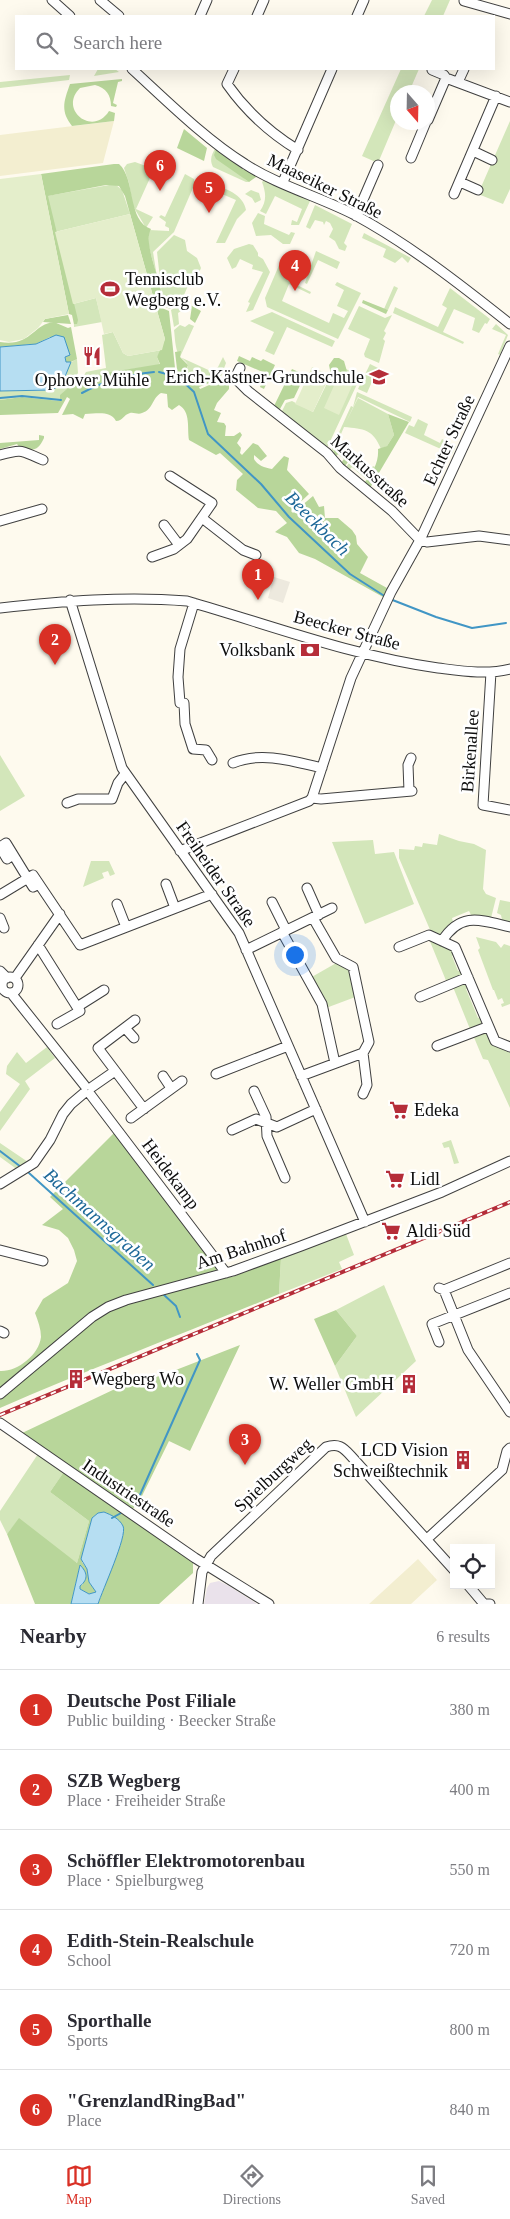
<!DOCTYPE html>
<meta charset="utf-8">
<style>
:root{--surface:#fff;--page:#f7f7f7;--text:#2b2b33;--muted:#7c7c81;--line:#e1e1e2;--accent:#d93025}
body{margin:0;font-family:"Times New Roman",serif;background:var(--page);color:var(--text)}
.controls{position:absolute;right:15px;bottom:15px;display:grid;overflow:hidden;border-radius:0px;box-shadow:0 5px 20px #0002}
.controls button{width:45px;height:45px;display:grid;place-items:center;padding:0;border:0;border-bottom:1px solid var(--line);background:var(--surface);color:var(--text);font:25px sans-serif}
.compass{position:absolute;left:390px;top:85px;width:45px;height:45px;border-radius:50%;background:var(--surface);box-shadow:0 5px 20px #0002;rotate:160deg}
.you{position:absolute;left:294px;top:954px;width:18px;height:18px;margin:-12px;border:4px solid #fff;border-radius:50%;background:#1a73e8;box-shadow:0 0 0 8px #1a73e833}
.badge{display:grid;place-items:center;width:32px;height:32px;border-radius:50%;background:var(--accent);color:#fff;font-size:16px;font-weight:700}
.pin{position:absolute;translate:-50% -41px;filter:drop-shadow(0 1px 2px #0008)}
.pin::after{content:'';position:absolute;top:26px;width:18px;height:15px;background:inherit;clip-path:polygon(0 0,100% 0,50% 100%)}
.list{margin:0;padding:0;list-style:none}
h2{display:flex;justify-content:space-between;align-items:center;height:65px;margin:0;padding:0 20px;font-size:21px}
h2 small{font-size:16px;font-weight:400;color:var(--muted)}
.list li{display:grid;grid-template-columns:32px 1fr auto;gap:15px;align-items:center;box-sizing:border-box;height:80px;padding:0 20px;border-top:1px solid var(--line)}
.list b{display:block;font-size:19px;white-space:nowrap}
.list p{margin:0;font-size:16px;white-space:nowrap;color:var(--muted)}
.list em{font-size:16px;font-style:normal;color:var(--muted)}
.icon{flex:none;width:28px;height:28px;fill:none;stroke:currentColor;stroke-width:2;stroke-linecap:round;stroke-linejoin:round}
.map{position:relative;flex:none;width:510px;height:1604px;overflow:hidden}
.search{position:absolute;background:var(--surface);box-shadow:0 5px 20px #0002;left:15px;right:15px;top:15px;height:55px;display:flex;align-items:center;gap:12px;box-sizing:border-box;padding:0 18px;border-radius:0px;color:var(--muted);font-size:19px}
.sheet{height:545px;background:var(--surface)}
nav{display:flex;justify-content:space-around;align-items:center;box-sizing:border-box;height:70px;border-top:1px solid var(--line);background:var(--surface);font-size:14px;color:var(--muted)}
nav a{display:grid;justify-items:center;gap:2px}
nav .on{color:var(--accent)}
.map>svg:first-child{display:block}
</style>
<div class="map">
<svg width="510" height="1604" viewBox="0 0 510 1604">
<rect width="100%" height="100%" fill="#fefaee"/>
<path fill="#eae2eb" d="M219,1581L229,1586L257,1604H204L207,1588L210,1583Z"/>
<path fill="#f3eed0" d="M114,121L103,163L0,176V135Z
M418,1559L437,1580L411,1604H369Z"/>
<path fill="#d3e6ba" d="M432,0H450L443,16H424Z
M98,69H115L119,72L94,76Z
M401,69H419L409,92H398L397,118L378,163L362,156Z
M70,75L69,80L0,88V82Z
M510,121V189L503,204L478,194Z
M216,147L245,179L249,182H246L213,167C209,159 212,154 216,147Z
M135,162L154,169L136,209L153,217L146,228L133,206L129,183L124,168L127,164Z
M185,174L194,179L195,183L174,232L153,252L157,277L149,247V230L169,231V228L165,226L166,222L159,217L161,215L165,217Z
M265,179L302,197L306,195L310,201L299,225H291L292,220L297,222L302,209L275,196L266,214L260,211C267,201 266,193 262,182Z
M115,184L122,190L130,214L55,232L47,196Z
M209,185C224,186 244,195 246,210L237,219L225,243H216L236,200L208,188Z
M251,190L259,193L261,200L255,203L252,198L245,194Z
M315,205L352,224L344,243L347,246L345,251L339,249L335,241L329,237L333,229L330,223L326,221L324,225L323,222L315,220L310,229L306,227Z
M258,213L265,216L264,224L289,235L291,232L295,233L290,244H283L271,235L256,236L252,223Z
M364,233L411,258L408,263L402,257L395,263L383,257L386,249L362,238Z
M174,235L185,240L187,251L197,258L201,268L196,280L190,281L181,302L170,309L163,306L157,252Z
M249,244L253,245L258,253V256L263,259L270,272L253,310L246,312L250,303L248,302L263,272L252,269L253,265L240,259L236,267L232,269L227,258L234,249Z
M295,251L301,253L298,260L295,259L287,280L311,292L310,294L289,284L282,301L329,323L333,313L344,318L348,311L337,306L344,290L335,285L337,282L361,293L338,339L267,307L265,298L280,263Z
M316,251L340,262L337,269L318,260L307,284L305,283Z
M394,286L398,288L388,310L384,309Z
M450,288L490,319L487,324L485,323L479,333L472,330L475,318L454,309L443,332L464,342L463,344L393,313L395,307L438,327L447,308L442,305Z
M96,298L102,322L74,327L73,304Z
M184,303L192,306L191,310L184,309L178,313L179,324L174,327L171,310Z
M359,306L385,318L392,315L384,331L386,333L383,339L385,341L379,363L365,357L364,354L370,339L348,329Z
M272,312L335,341L332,347L287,327L274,355L265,351L274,332L250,321Z
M189,324L194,326L180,357L215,373L223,357L226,363L220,379L217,380V376C205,381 180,389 188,365C186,361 182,359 179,355C175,349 175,337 174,330L180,325L185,327Z
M496,324L508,335L500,355L498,354L506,335L492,329Z
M113,332L123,353L128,356L162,350L157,357L160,365L105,373L76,388L86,372L106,368L102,335Z
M77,359L78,373L61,401L22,397L0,400V391C15,389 57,396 64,381C70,371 63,366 77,359Z
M370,364L378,368L367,393L358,389Z
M346,369L358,375L359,380L326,450L281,413L286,403L292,401L313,412L331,375L351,384Z
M357,392L412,417L410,422L358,397L346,422L358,398L388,414L394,435L387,446L381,449C373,429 364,429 344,427L332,455V448L351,406L353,407Z
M418,419L428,424L424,435L440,443L442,439L456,446L452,454L405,433L409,425L414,427Z
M350,462H359L371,469L373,466L375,467L367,480L352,467L349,470L346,467Z
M0,755L25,796L0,811Z
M439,834L459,841L474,844L486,850L483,889L486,894L496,898L491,918L471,915L469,911L452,918L453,922L440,936L431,932L399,858V849L414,850L415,846L422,847L423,843L437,845Z
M373,840L375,854L394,852L414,904L365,924L332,842Z
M91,861H109L115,874L110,876L108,871L102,873L104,878L83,887Z
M500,900L510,902V922L502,920L501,915L497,913Z
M476,937L496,942L501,948L504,944L510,946V1004L502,1007L501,1004L504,1003L502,998L498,1000L494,990H493L478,950L480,948Z
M429,939L453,949L456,954L452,956L458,971L463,969L461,977L447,983Z
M338,962L351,969L358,996L326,1008L310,978Z
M462,983H466L470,987L466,989L478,1018L481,1017V1024L470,1029L453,987Z
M485,1031L510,1049V1108L488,1060L483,1059L473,1035Z
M47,1047L55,1058L25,1081L30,1089L0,1131V1112L20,1084L6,1074L7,1066L17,1052L26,1063Z
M451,1140L459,1163L454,1164L449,1147L444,1148L442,1143Z
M0,1143L28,1162L18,1170L0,1157Z
M346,1234L354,1255L339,1262L342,1269L279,1294L281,1258Z
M384,1285L416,1361L356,1417L335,1366L357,1336L336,1310Z
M38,1454L64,1472L50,1492L89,1521L77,1563L16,1523L7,1534L0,1520V1511Z"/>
<path fill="#b8d69a" d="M122,79V81L118,82L113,103L117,105L116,107L111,106C111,95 106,88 95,85L80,88C58,110 93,137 109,111L115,113L114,121L72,126C60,111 64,101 70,84Z
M184,129L207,148L204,161L177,148Z
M217,147L229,156L228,158L244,170L246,168L256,175V177L249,182L216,159L214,155Z
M114,164H119C136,179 127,221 151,229C143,242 159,276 161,291C161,297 161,302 162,308L169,311L175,368L177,369L175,352L181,351L180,357L188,365L186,370L192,381L194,379L202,382L210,374L217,376V380L199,387L200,389C208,386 220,378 229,382V389L217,403L214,410L221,413L217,422L224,423L226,426L225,436H234L240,432L242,435L237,443L241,448L240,453L242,455L253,443L258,445L267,456L261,461L254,455V459C257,465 265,468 272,469L284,456L289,458L287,470L309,494L291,511L293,513L313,496L319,507L324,506L325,518H338L352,530L356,536L357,544L368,557L360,573L387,588L383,597L315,559L299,553L287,537L275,532L287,523L276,511L258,508L236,490L237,480L243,474L220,453L216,455L189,440C187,428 191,412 179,405L172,410L168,407L167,394L161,393C152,398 153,410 142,413C138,415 134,412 130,413C123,415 123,421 116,421C110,410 96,414 85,414L83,419L73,414L62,415L70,399L67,397L58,413L0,415V400L22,397L60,401V395L74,383L105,373L160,364L157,357L165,339L125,196L119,186L106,185L48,196L78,320L77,324H74L72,315L69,314L41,174Z
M363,300L388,310L386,314L362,303Z
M192,306L201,311L195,323L190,319Z
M68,315L71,324L43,322L45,319Z
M54,322L68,328L71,327L77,359L71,362H66L65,357L70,355L50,337L36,344L0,347V342C31,347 33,324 54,322Z
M239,356L250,361L252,357L261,361L263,359L275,365L264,389L260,387L265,373L237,361Z
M334,358H339L344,361L351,385L331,375L329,365Z
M292,369L305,375L294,398L285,400L280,409L274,407L275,404Z
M388,414L409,422L370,488L364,483C373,473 379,462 378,449L387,446L394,435Z
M39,435L44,436V438C38,451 34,451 20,448L17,444L0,449V443L39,440Z
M338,443L351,458L345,466L341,463L344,459L338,454L335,458L332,455Z
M115,1132L228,1270L232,1277L281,1258L279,1294C186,1333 92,1368 0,1408V1371C17,1372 39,1355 41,1337C41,1329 38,1321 35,1313L43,1299L68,1283L77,1261L74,1250L68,1238L59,1230L42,1225L63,1209L50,1197Z
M336,1310L357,1336L335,1366L314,1319Z
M240,1345L190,1451L169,1441L140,1500L128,1515L193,1561V1573L159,1604H98L123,1535L104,1512L98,1513L92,1518L82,1562L87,1569L89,1582L96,1592L89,1594L80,1589V1586L83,1584L80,1565L71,1604H35L7,1534L19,1518L77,1563L89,1521L50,1492L68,1466L20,1434L117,1388L163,1375Z"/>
<path fill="#e4eecb" d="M41,174L69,314L45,319L38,328L24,339L9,342L0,340V179Z
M130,214L165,339L162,350L128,356L123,353L113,332L104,334L96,298L73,304L55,232Z
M312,367L330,375L313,412L295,404Z
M337,379L352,386L339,415L324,408Z"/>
<path fill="#ede9de" d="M274,577L290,582L283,603L268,598Z"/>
<path fill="#b6def2" stroke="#4196c5" d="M56,335L64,337L70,355L65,357L66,362H71L62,384L52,390L0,391V347L36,344Z
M104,1512C111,1515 119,1518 123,1526C128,1535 102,1591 98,1604H71L80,1565C87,1572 89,1579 80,1586V1589L89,1594L96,1592L89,1582L87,1569L81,1559L92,1518L98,1513Z"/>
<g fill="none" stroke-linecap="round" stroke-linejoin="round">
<path stroke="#4196c5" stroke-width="2" d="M159,372L178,377L194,392L208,434L261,484L289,517L350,574L386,597
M82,393C106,380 128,375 154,372
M0,398L22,396L61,400
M390,599L436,617L472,628L506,623
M0,1151L21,1167
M29,1173L153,1285
M163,1294L176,1306L180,1317
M133,1502L139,1497L200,1360L197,1354
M112,1518L121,1513"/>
<g stroke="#404040" stroke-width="11">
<path id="minor" d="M52,0L70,16
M100,0L119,16
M464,1L510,14
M200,16L207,0
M257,16L264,0
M357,16L364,0
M132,69C167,101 205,139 245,164C277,185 320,197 355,215C410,245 461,285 510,324
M234,69L227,84C246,111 270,133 298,150
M432,70L444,75L446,78L510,102
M458,82L464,69
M428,120L446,78
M473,151L492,160
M411,158L426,122
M283,182L332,69
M460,182L478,190
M454,194L496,96
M356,216L378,165
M240,368L235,378L248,391L327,453L340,468L392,511L420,540L427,542L479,536L510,540
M0,455C24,448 21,451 43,460
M202,518L243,550L256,555
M0,521L42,509
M164,525L179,545
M152,557L174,549L187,539L212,503L170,476
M70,600L122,768L239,933L365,1222
M194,603L180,649L178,677L180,703H184L185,724L193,749L206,750L212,760
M0,608C62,601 125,596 187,601C270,625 352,656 438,668C462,671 486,675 510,669
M491,672L483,805L510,810
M233,763C261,751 293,761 322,768
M409,791L408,765L411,758
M312,798L321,799L412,791
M67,803L78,799H112L118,783L125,774
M0,847L6,843L33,887L39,884
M0,847L7,859L13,855
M180,851L309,801L312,798L351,678L391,592L420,540L510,346
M166,884L175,908
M307,888L319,915
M0,895L33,875L80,945L212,894
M272,902L286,930
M117,904L126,927
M0,918L4,928
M282,932L322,1004L335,1063
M442,941C461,911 481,920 510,927
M38,945L77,1007
M399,947L429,935L455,947L495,1041L510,1047
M246,950L332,908
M0,971L7,978
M2 985a8 8 0 1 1 16 0a8 8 0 1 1-16 0Z
M15,978L60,914
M11,993L85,1086
M420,997L468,977
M135,1020L98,1048L144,1109
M57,1024L80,1011L77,1007L104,990
M125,1028L134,1038
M437,1046L487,1027
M216,1074L288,1046
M163,1076L171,1088
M301,1076L363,1053L369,1042L353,967L336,958L313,918
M92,1087L115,1071
M254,1091L266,1117L267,1136L285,1178
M90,1094L226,1273
M363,1094L367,1085L363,1053
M131,1118L182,1081
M232,1130L256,1119L277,1127L316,1109
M0,1184L34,1163L50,1140L63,1114L71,1104L84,1093
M0,1250L43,1261
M439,1288L444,1290L468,1350L510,1412
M444,1290L510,1263
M0,1331L4,1333
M439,1342L432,1324L510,1293
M0,1394L92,1317L108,1307L126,1300L233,1271L301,1246L442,1192L510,1161
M0,1423L195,1558L269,1604
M427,1539L502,1470L507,1451L510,1448
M468,1585L484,1604H490
M198,1604L202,1572L211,1556L326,1447C338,1443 343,1447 351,1456L454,1570"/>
</g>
<use href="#minor" stroke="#fff" stroke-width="9"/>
<g stroke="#b52d39" stroke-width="4">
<path id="rail" d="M0,1415L510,1202"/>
</g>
<use href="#rail" stroke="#fff" stroke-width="2" stroke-dasharray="5.5" stroke-linecap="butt"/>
</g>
<defs>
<g id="stadium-bare" transform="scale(1.5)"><path d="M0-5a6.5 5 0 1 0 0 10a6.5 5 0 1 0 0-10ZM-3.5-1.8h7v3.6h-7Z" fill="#b52d39" stroke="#fff" stroke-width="2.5" paint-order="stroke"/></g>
<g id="restaurant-bare" transform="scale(1.5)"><path d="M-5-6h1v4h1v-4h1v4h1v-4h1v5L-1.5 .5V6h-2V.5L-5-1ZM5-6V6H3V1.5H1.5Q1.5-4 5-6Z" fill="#b52d39" stroke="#fff" stroke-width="2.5" paint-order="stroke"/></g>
<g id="school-bare" transform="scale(1.5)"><path d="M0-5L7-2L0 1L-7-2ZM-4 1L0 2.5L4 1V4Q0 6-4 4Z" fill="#b52d39" stroke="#fff" stroke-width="2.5" paint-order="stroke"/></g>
<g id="bank-bare" transform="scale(1.5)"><path d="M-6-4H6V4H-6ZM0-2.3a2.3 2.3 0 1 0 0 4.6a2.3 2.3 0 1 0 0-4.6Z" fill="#b52d39" stroke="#fff" stroke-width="2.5" paint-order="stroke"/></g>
<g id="supermarket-bare" transform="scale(1.5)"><path d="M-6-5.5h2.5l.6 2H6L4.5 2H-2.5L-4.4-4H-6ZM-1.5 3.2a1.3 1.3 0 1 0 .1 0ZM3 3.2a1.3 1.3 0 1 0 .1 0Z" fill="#b52d39" stroke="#fff" stroke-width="2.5" paint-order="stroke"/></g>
<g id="building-bare" transform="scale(1.5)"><path d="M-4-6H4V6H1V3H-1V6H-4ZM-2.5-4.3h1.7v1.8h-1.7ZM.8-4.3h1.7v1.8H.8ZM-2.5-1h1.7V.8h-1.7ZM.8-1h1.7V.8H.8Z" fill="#b52d39" stroke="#fff" stroke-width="2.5" paint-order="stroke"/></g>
</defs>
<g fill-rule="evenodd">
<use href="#stadium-bare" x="110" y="289"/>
<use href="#restaurant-bare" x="92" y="356"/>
<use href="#school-bare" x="379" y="377"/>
<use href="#bank-bare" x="310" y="650"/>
<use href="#supermarket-bare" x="399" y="1110"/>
<use href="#supermarket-bare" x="395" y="1179"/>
<use href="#supermarket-bare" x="391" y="1231"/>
<use href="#building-bare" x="76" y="1379"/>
<use href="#building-bare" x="409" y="1384"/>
<use href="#building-bare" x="463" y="1460"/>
</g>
<g text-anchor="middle" stroke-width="5" stroke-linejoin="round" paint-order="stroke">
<g font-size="18" fill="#0d0d0d" stroke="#fff">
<text transform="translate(325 186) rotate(26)" y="6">Maaseiker Straße</text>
<text transform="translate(449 440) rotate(-65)" y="6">Echter Straße</text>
<text transform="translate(370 471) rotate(42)" y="6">Markusstraße</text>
<text transform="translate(347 630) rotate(15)" y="6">Beecker Straße</text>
<text transform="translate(470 751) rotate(-86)" y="6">Birkenallee</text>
<text transform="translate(216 874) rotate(55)" y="6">Freiheider Straße</text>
<text transform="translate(171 1174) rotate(53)" y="6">Heidekamp</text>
<text transform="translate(241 1249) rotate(-18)" y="6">Am Bahnhof</text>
<text transform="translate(273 1475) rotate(-43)" y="6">Spielburgweg</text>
<text transform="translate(129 1493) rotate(34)" y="6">Industriestraße</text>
</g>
<g font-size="18" fill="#0d0d0d" stroke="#fff" text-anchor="start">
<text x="125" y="285">Tennisclub<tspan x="125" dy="21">Wegberg e.V.</tspan></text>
<text x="364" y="383" text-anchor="end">Erich-Kästner-Grundschule</text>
<text x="92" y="386" text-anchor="middle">Ophover Mühle</text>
<text x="295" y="656" text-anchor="end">Volksbank</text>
<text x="414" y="1116">Edeka</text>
<text x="410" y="1185">Lidl</text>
<text x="406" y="1237">Aldi Süd</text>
<text x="91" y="1385">Wegberg Wo</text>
<text x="394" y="1390" text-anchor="end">W. Weller GmbH</text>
<text x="448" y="1456" text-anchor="end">LCD Vision<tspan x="448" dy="21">Schweißtechnik</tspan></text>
</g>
<g font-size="19" font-style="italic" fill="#1d6898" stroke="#fff">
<text transform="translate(318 523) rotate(45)" y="7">Beeckbach</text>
<text transform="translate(100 1219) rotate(42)" y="7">Bachmannsgraben</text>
</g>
</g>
</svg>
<div class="controls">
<button><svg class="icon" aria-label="locate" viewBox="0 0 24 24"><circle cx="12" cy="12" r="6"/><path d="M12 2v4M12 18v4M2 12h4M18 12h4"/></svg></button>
</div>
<svg class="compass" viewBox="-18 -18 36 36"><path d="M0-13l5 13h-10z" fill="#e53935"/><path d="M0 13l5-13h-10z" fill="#7c7c81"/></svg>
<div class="you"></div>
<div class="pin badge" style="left:258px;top:600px">1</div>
<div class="pin badge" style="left:55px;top:665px">2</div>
<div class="pin badge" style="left:245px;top:1465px">3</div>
<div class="pin badge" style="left:295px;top:291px">4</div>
<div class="pin badge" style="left:209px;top:213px">5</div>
<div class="pin badge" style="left:160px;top:191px">6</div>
<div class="search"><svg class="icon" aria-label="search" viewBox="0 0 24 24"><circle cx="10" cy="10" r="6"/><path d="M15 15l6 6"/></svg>Search here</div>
</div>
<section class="sheet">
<h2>Nearby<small>6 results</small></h2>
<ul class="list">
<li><span class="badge">1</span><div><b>Deutsche Post Filiale</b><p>Public building · Beecker Straße</p></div><em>380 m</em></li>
<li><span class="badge">2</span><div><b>SZB Wegberg</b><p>Place · Freiheider Straße</p></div><em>400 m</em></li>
<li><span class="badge">3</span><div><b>Schöffler Elektromotorenbau</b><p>Place · Spielburgweg</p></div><em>550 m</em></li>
<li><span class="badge">4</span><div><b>Edith-Stein-Realschule</b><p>School</p></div><em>720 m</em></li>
<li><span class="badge">5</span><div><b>Sporthalle</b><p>Sports</p></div><em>800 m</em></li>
<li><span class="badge">6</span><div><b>&quot;GrenzlandRingBad&quot;</b><p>Place</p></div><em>840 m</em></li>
</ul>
</section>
<nav>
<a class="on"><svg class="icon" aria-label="map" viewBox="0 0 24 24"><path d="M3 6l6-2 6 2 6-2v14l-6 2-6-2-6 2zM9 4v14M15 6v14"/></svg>Map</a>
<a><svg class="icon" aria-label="directions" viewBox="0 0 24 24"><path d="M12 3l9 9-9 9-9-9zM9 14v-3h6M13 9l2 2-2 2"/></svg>Directions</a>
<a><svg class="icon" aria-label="saved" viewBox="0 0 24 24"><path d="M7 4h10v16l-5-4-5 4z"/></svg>Saved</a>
</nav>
